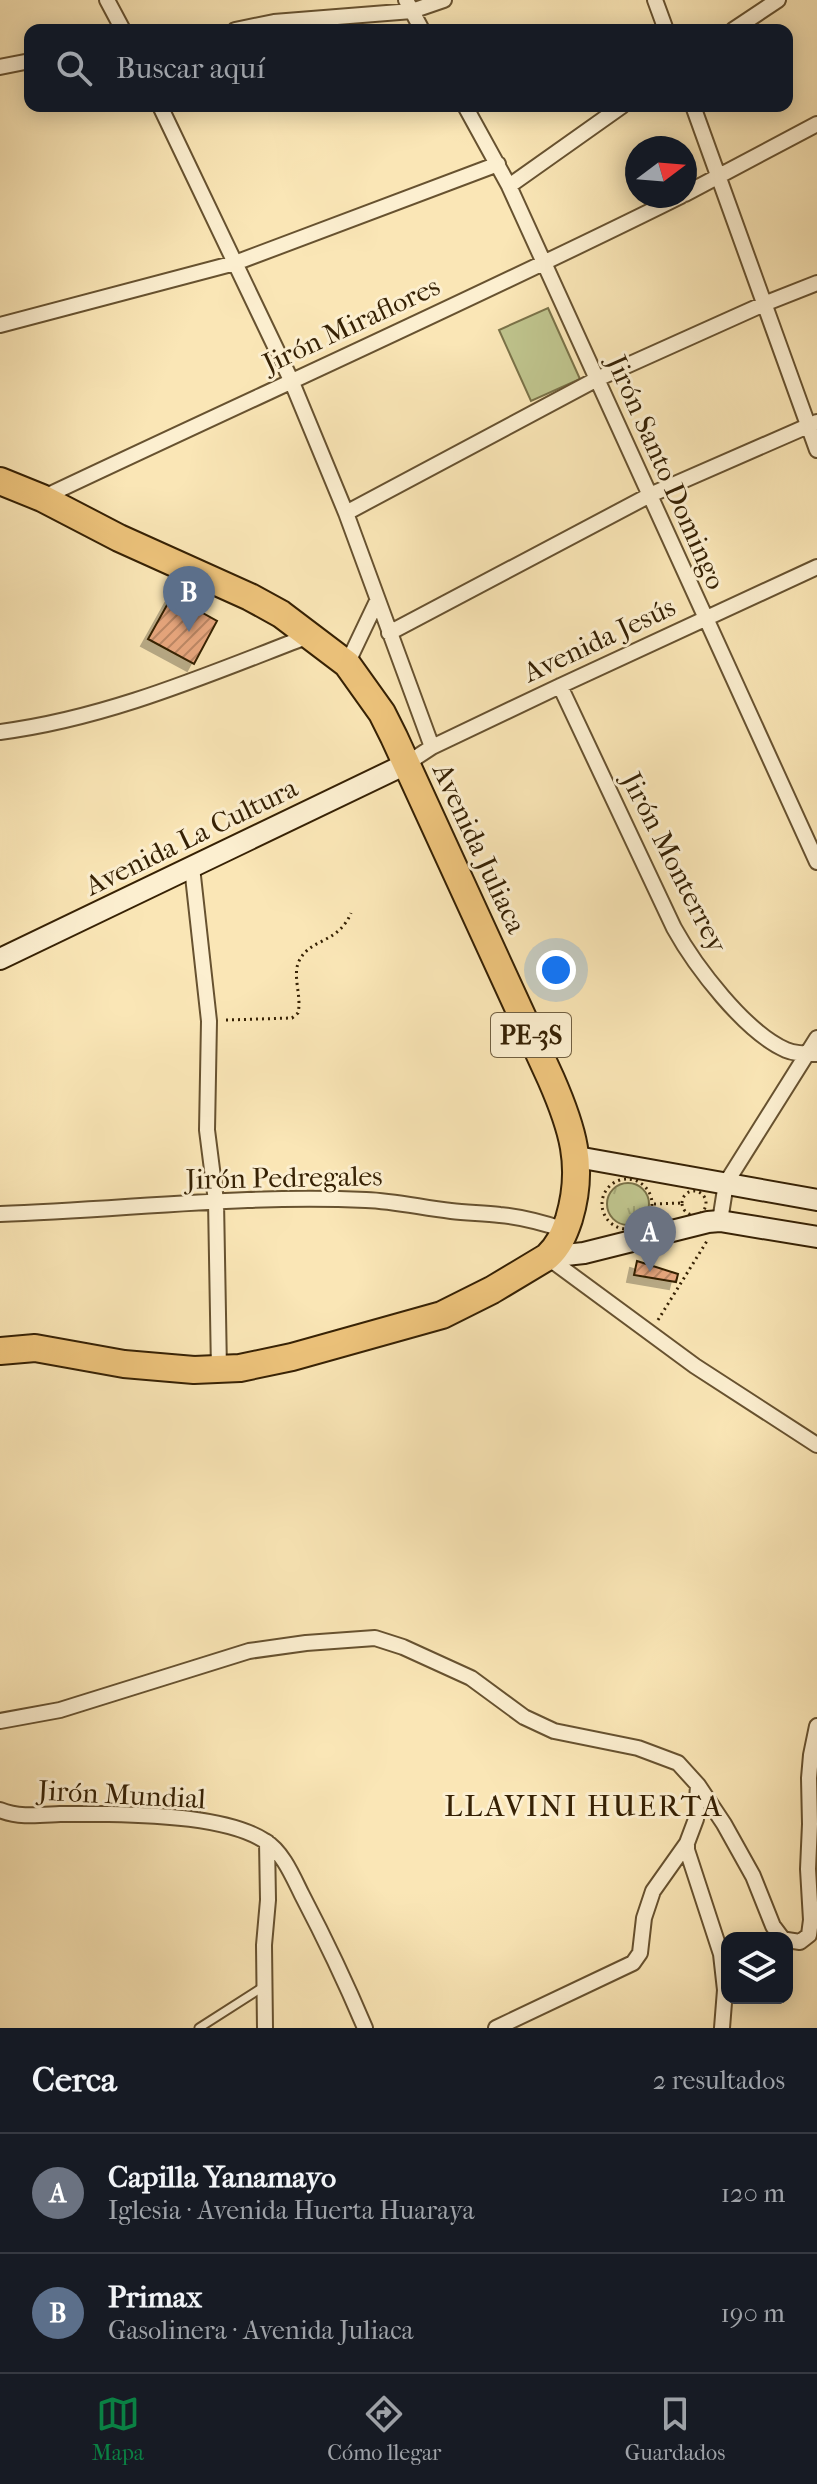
<!DOCTYPE html>
<html lang="es">
<meta charset="utf-8">
<style>
:root{--surface:#171b24;--page:#20242c;--text:#f1f3f6;--muted:#9ea1a6;--line:#363941;--accent:#0b8043}
body{margin:0;font-family:"IM FELL French Canon",serif;background:var(--page);color:var(--text)}
.controls{position:absolute;right:24px;bottom:24px;display:grid;overflow:hidden;border-radius:16px;box-shadow:0 4px 20px #0003}
.controls button{width:72px;height:72px;display:grid;place-items:center;padding:0;border:0;border-bottom:2px solid var(--line);background:var(--surface);color:var(--text);font:40px sans-serif}
.compass{position:absolute;left:625px;top:136px;width:72px;height:72px;border-radius:50%;background:var(--surface);box-shadow:0 4px 20px #0003;rotate:74deg}
.you{position:absolute;left:556px;top:970px;width:28px;height:28px;margin:-20px;border:6px solid #fff;border-radius:50%;background:#1a73e8;box-shadow:0 0 0 12px #1a73e833}
.badge{display:grid;place-items:center;width:52px;height:52px;border-radius:50%;background:var(--accent);color:#fff;font-size:26px;font-weight:700}
.pin{position:absolute;translate:-50% -66px;filter:drop-shadow(0 2px 4px #0008)}
.pin::after{content:'';position:absolute;top:42px;width:28px;height:24px;background:inherit;clip-path:polygon(0 0,100% 0,50% 100%)}
.list{margin:0;padding:0;list-style:none}
h2{display:flex;justify-content:space-between;align-items:center;height:104px;margin:0;padding:0 32px;font-size:34px}
h2 small{font-size:26px;font-weight:400;color:var(--muted)}
.list li{display:grid;grid-template-columns:52px 1fr auto;gap:24px;align-items:center;box-sizing:border-box;height:120px;padding:0 32px;border-top:2px solid var(--line)}
.list b{display:block;font-size:30px;white-space:nowrap}
.list p{margin:0;font-size:26px;white-space:nowrap;color:var(--muted)}
.list em{font-size:26px;font-style:normal;color:var(--muted)}
.icon{flex:none;width:44px;height:44px;fill:none;stroke:currentColor;stroke-width:2;stroke-linecap:round;stroke-linejoin:round}
.map{position:relative;flex:none;width:817px;height:2028px;overflow:hidden}
.search{position:absolute;background:var(--surface);box-shadow:0 4px 20px #0003;left:24px;right:24px;top:24px;height:88px;display:flex;align-items:center;gap:20px;box-sizing:border-box;padding:0 28px;border-radius:16px;color:var(--muted);font-size:30px}
.sheet{height:344px;background:var(--surface)}
nav{display:flex;justify-content:space-around;align-items:center;box-sizing:border-box;height:112px;border-top:2px solid var(--line);background:var(--surface);font-size:22px;color:var(--muted)}
nav a{display:grid;justify-items:center;gap:4px}
nav .on{color:var(--accent)}
.map>svg:first-child{display:block}
</style>
<div class="map">
<svg width="817" height="2028" viewBox="0 0 817 2028">
<defs>
<pattern id="grass-tufts" width="24" height="20" patternUnits="userSpaceOnUse" patternTransform="scale(2)"><rect width="24" height="20" fill="#bfc48d"/><path d="M3 7l-1-3M5 7V3M7 7l1-3M15 17l-1-3M17 17v-4M19 17l1-3" fill="none" stroke="#a5a878"/></pattern>
<pattern id="building-hatch" width="6" height="6" patternUnits="userSpaceOnUse" patternTransform="scale(2)"><rect width="6" height="6" fill="#e7a67d"/><path d="M-1 1l2-2M0 6l6-6M5 7l2-2" fill="none" stroke="#bc8764"/></pattern>
<filter id="shadow"><feDropShadow dx="-7" dy="7" stdDeviation="0" flood-color="#0004"/></filter>
</defs>
<rect width="100%" height="100%" fill="#fae6b6"/>
<filter id="stains"><feTurbulence type="fractalNoise" baseFrequency=".0025" numOctaves="4"/><feColorMatrix values="0 0 0 0 .2 0 0 0 0 .09 0 0 0 0 .02 0 0 0 .5 -.17"/></filter>
<radialGradient id="worn" r=".72"><stop offset=".6" stop-color="#630" stop-opacity="0"/><stop offset="1" stop-color="#630" stop-opacity=".3"/></radialGradient>
<path fill="url(#grass-tufts)" stroke="#7a7248" stroke-width="2" d="M607 1204a21 21 0 1 1 42 0a21 21 0 1 1-42 0Z"/>
<path fill="#bfc48d" stroke="#7a7248" stroke-width="2" d="M548,308L580,379L531,401L499,330Z"/>
<path fill="url(#building-hatch)" stroke="#362104" stroke-width="2" filter="url(#shadow)" d="M172,596L217,621L194,664L148,639Z
M637,1261L678,1274L676,1282L634,1275Z"/>
<g fill="none" stroke-linecap="round" stroke-linejoin="round">
<g stroke="#675230" stroke-width="11">
<path id="lane" d="M199,2028L263,1987"/>
</g>
<g stroke="#675230" stroke-width="18">
<path id="street" d="M107,0L123,30
M406,0L422,30
M655,0L666,30
M235,30L274,22L412,11L444,0
M733,30L778,0
M0,67L30,61
M160,106L291,380L346,513L432,747
M465,106L509,186L817,862
M693,106L817,450
M509,186L622,106
M685,194L817,124
M0,325L235,263L498,164
M42,498C255,397 470,301 681,196
M346,513L597,379L764,304L817,283
M389,633L650,495L817,422
M347,664L377,601
M560,686L674,928C695,966 745,1032 786,1050C795,1054 807,1054 817,1054
M0,732C109,718 209,674 311,635
M406,764L432,747L560,686L817,567
M192,867L209,1021L207,1130L216,1201L219,1370
M0,1214C122,1210 244,1194 366,1200C395,1201 423,1208 451,1211C467,1213 484,1213 500,1215C523,1217 544,1223 565,1230
M720,1221L726,1183L817,1038
M547,1257L695,1366L817,1445
M0,1721L60,1710L249,1651L306,1643L375,1638L403,1647L471,1678L524,1717L554,1731L638,1748L678,1763L698,1785L724,1824L753,1876L773,1926L782,1938
M698,1785L696,1819L687,1843V1850L721,1954L725,1990L722,2028
M0,1810C19,1818 40,1815 60,1814C77,1814 93,1814 109,1814C153,1815 228,1817 265,1841C283,1852 293,1877 302,1895C325,1939 346,1983 365,2028
M787,1940L800,1942L809,1935L811,1920L808,1869L810,1824L809,1778L811,1755L817,1726
M265,2028L264,1945L268,1900L267,1842
M496,2028L633,1963L640,1953L644,1918L653,1891L687,1843"/>
</g>
<g stroke="#362104" stroke-width="24">
<path id="secondary" d="M0,959L406,764
M577,1157L817,1200
M547,1257L584,1253L708,1222L720,1221L817,1237"/>
</g>
<g stroke="#362104" stroke-width="30">
<path id="highway" d="M0,481L42,498L119,538L250,597L281,614L347,664L382,713L394,737L551,1079C572,1127 585,1166 569,1219C564,1234 559,1246 547,1257L492,1290L442,1315L292,1357L240,1368L194,1370L124,1364L35,1348L0,1351"/>
</g>
<path stroke="#362104" stroke-width="3" stroke-dasharray="2 4" stroke-linecap="butt" d="M226,1020L292,1018L298,1013C302,996 292,976 299,961C310,938 338,944 351,913
M602 1204a25 25 0 1 1 50 0a25 25 0 1 1-50 0Z
M682 1203a12 12 0 1 1 24 0a12 12 0 1 1-24 0Z
M654,1204L682,1203
M658,1320L707,1241"/>
<use href="#lane" stroke="#fcefd0" stroke-width="7"/>
<use href="#street" stroke="#fcefd0" stroke-width="14"/>
<use href="#secondary" stroke="#fcefd0" stroke-width="20"/>
<use href="#highway" stroke="#edc37b" stroke-width="26"/>
</g>
<g text-anchor="middle" stroke-width="6" stroke-linejoin="round" paint-order="stroke">
<rect fill="#fcefd0" stroke="#715f41" stroke-width="2" x="491" y="1013" width="80" height="44" rx="6"/>
<g font-size="26" font-weight="bold" fill="#362104">
<text x="531" y="1044">PE-3S</text>
</g>
<g font-size="28" fill="#362104" stroke="#fcefd0">
<text transform="translate(351 324) rotate(-25)" y="10">Jirón Miraflores</text>
<text transform="translate(667 472) rotate(66)" y="10">Jirón Santo Domingo</text>
<text transform="translate(599 639) rotate(-25)" y="10">Avenida Jesús</text>
<text transform="translate(191 836) rotate(-26)" y="10">Avenida La Cultura</text>
<text transform="translate(480 848) rotate(65)" y="10">Avenida Juliaca</text>
<text transform="translate(675 862) rotate(63)" y="10">Jirón Monterrey</text>
<text transform="translate(284 1177) rotate(-1)" y="10">Jirón Pedregales</text>
<text transform="translate(122 1794) rotate(3)" y="10">Jirón Mundial</text>
</g>
<g font-size="30" letter-spacing="2" fill="#362104" stroke="#fcefd0">
<text x="584" y="1816">LLAVINI HUERTA</text>
</g>
</g>
<rect width="100%" height="100%" filter="url(#stains)"/>
<rect width="100%" height="100%" fill="url(#worn)"/>
</svg>
<div class="controls">
<button><svg class="icon" aria-label="layers" viewBox="0 0 24 24"><path d="M12 4l9 5-9 5-9-5zM3 14l9 5 9-5"/></svg></button>
</div>
<svg class="compass" viewBox="-18 -18 36 36"><path d="M0-13l5 13h-10z" fill="#e53935"/><path d="M0 13l5-13h-10z" fill="#9ea1a6"/></svg>
<div class="you"></div>
<div class="pin badge" style="left:650px;top:1272px;background:#6b7280">A</div>
<div class="pin badge" style="left:189px;top:632px;background:#5c6f8a">B</div>
<div class="search"><svg class="icon" aria-label="search" viewBox="0 0 24 24"><circle cx="10" cy="10" r="6"/><path d="M15 15l6 6"/></svg>Buscar aquí</div>
</div>
<section class="sheet">
<h2>Cerca<small>2 resultados</small></h2>
<ul class="list">
<li><span class="badge" style="background:#6b7280">A</span><div><b>Capilla Yanamayo</b><p>Iglesia · Avenida Huerta Huaraya</p></div><em>120 m</em></li>
<li><span class="badge" style="background:#5c6f8a">B</span><div><b>Primax</b><p>Gasolinera · Avenida Juliaca</p></div><em>190 m</em></li>
</ul>
</section>
<nav>
<a class="on"><svg class="icon" aria-label="map" viewBox="0 0 24 24"><path d="M3 6l6-2 6 2 6-2v14l-6 2-6-2-6 2zM9 4v14M15 6v14"/></svg>Mapa</a>
<a><svg class="icon" aria-label="directions" viewBox="0 0 24 24"><path d="M12 3l9 9-9 9-9-9zM9 14v-3h6M13 9l2 2-2 2"/></svg>Cómo llegar</a>
<a><svg class="icon" aria-label="saved" viewBox="0 0 24 24"><path d="M7 4h10v16l-5-4-5 4z"/></svg>Guardados</a>
</nav>
